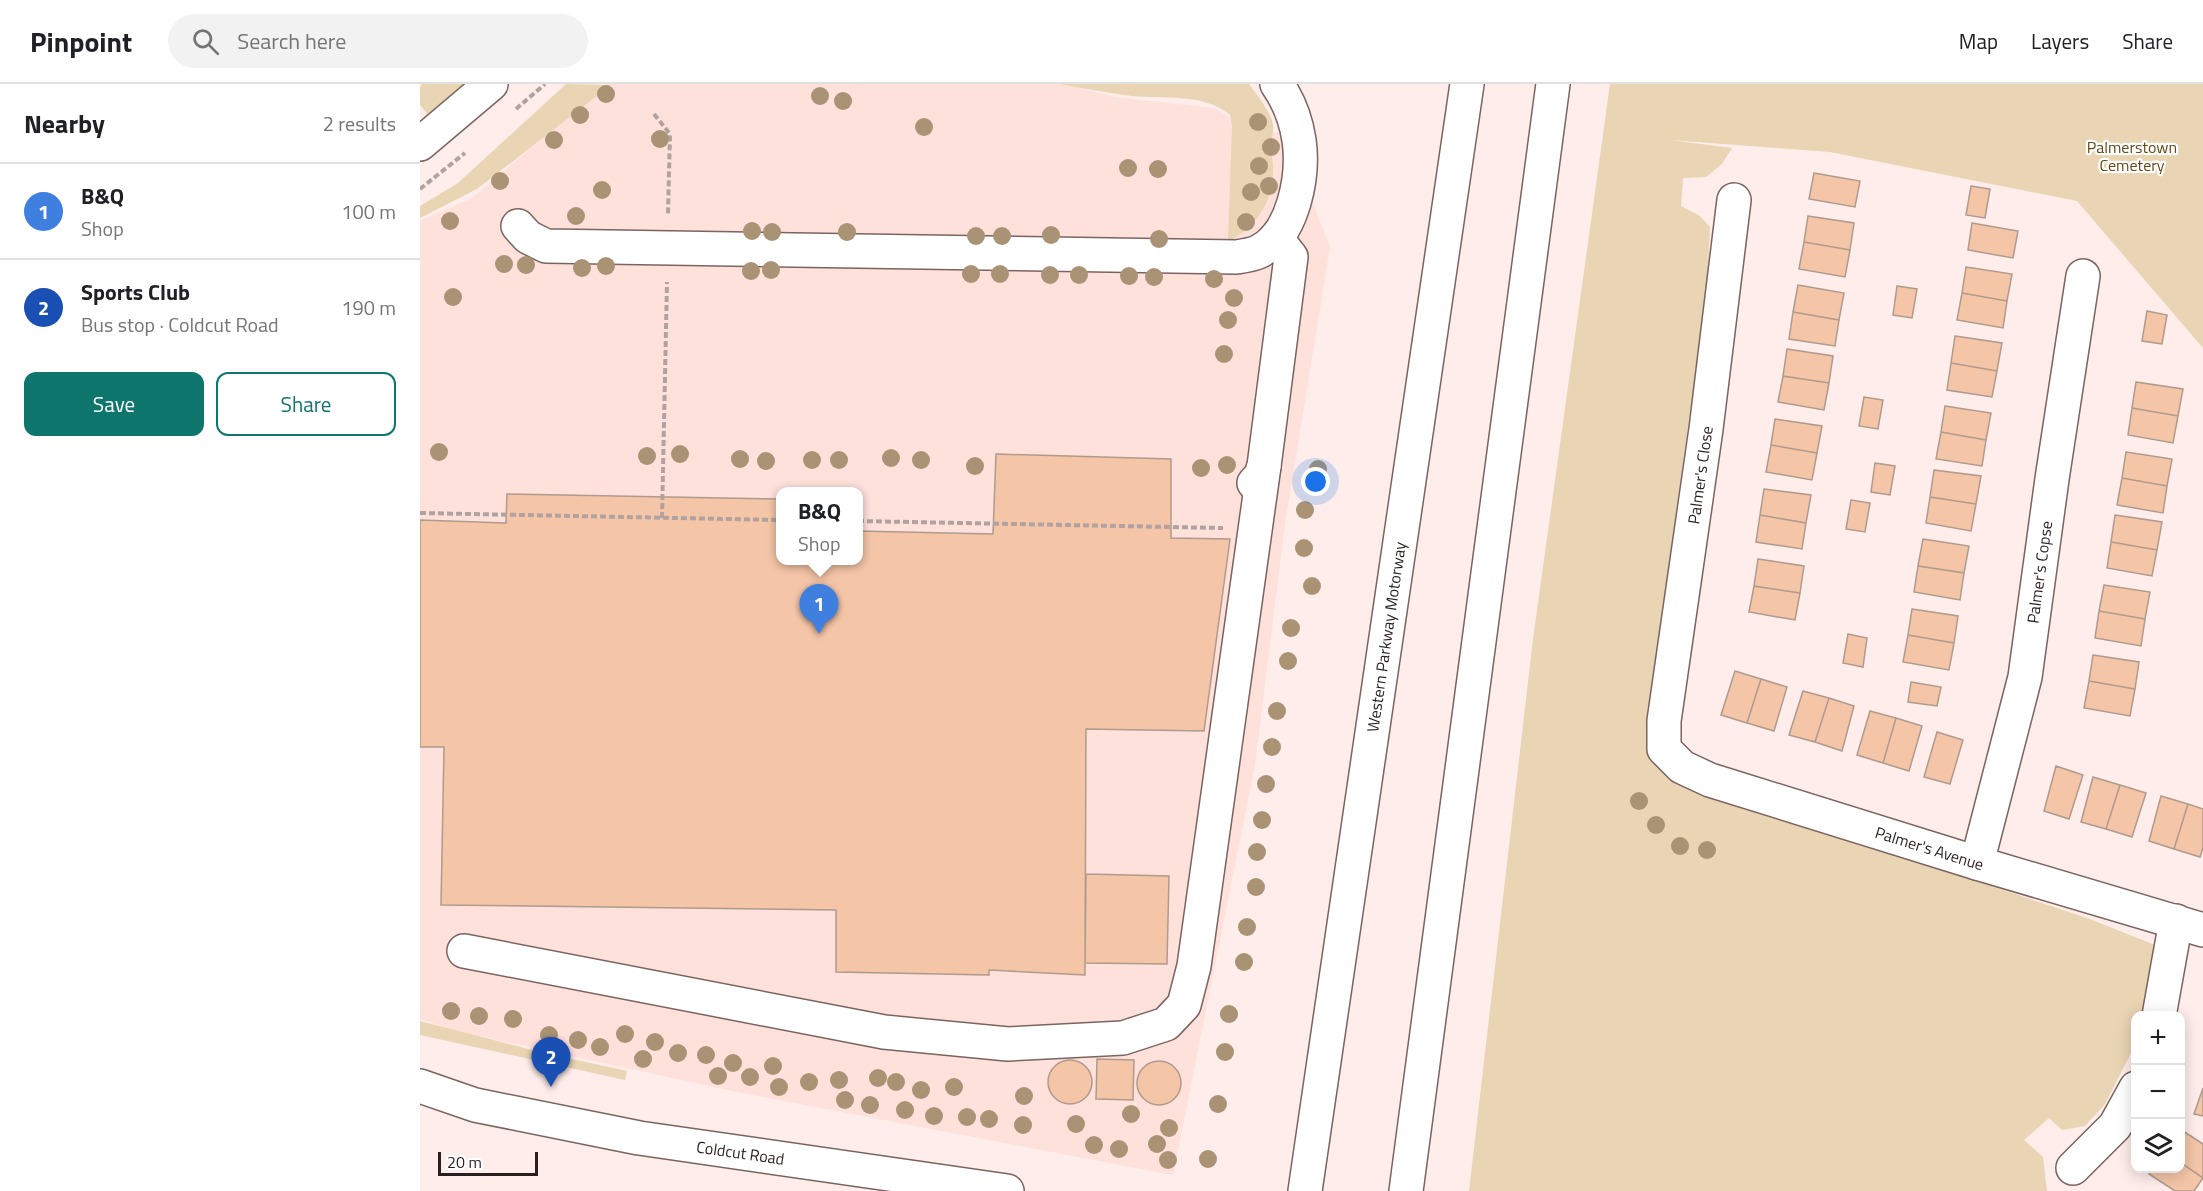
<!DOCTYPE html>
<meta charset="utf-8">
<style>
:root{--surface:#fff;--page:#f2f2f2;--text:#202124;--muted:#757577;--line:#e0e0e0;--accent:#0f766e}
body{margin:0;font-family:"Titillium Web",sans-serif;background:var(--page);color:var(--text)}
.controls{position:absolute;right:18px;bottom:18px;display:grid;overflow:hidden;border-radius:12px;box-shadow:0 3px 15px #0003}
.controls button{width:54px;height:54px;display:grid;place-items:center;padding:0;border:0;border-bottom:2px solid var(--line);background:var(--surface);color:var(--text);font:30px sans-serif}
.scale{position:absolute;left:18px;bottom:15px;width:100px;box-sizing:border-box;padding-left:6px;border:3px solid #291f1e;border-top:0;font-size:16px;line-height:21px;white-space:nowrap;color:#291f1e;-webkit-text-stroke:4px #fff;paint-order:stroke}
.you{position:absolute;left:896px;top:398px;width:21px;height:21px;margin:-15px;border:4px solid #fff;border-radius:50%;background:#1a73e8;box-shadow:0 0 0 9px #1a73e833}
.badge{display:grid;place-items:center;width:39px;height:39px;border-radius:50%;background:var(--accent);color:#fff;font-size:20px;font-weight:700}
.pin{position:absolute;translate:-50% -50px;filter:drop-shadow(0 2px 3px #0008)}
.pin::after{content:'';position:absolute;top:32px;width:21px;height:18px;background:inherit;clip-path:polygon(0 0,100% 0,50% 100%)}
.popup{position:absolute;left:356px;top:403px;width:87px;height:78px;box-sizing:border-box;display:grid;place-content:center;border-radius:12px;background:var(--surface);filter:drop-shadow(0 2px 4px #0005);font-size:20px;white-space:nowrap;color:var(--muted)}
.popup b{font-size:22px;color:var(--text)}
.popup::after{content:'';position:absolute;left:50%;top:100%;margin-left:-12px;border:12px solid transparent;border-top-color:var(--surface)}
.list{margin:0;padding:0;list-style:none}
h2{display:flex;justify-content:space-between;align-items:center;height:78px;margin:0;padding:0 24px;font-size:26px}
h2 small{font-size:20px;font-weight:400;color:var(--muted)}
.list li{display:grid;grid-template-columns:39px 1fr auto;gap:18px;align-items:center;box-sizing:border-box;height:96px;padding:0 24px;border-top:2px solid var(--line)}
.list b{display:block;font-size:22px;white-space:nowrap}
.list p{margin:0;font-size:20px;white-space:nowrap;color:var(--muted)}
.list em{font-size:20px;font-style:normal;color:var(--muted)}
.actions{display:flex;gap:12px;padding:18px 24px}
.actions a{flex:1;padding:14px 0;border:2px solid var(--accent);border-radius:12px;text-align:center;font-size:21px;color:var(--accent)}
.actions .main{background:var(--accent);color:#fff}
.icon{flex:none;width:33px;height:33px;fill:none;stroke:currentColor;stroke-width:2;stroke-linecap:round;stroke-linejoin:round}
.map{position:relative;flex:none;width:1783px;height:1107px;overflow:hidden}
header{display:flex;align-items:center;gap:36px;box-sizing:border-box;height:84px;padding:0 30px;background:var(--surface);border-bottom:2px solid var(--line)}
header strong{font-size:28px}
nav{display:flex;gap:33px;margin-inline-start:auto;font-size:21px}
.search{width:420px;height:54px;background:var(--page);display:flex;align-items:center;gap:15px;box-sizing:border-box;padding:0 21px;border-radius:33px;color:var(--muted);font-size:22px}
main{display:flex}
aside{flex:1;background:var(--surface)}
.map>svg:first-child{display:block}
</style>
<header>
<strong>Pinpoint</strong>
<div class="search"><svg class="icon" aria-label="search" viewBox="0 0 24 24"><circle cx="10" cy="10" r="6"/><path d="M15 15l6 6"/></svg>Search here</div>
<nav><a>Map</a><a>Layers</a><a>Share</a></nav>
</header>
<main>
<aside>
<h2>Nearby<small>2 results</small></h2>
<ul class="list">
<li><span class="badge" style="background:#3f7fe0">1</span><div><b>B&amp;Q</b><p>Shop</p></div><em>100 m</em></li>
<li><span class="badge" style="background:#1a4fb4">2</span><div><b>Sports Club</b><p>Bus stop · Coldcut Road</p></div><em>190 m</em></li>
</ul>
<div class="actions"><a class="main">Save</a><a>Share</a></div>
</aside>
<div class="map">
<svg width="1783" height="1107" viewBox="0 0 1783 1107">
<rect width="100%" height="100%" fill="#feedea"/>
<path fill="#ffe1dc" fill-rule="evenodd" d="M187,0H646L694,13L795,24L822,42L866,50L910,163L865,440L835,681L753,1091L322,1009L36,947L0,935V137L52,114ZM360,408H438V476H360Z"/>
<path fill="#e9d4b4" d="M2,0H44L9,32L0,21V2Z
M146,0L191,1L57,105L0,134V122L38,99Z
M639,0H829C837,11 850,27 853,40C854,48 851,57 851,64C851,70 853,76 853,83C854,117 837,142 808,158L812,42L810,31C785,9 743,15 712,12C688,9 663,4 639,0Z
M1190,0H1783V264L1657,117L1410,68L1250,56L1312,64L1302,80L1286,93L1263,94L1261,122L1280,132L1290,143L1287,205L1227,637L1230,677L1271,702L1667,834L1735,861L1723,931L1716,932L1715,961L1685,1020L1665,1042L1642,1046L1629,1034L1604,1056L1623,1073L1627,1107H1049L1113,555Z
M0,937L124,969L207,987L205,996L0,951Z"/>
<path fill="#f4c5a7" stroke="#af9a8d" stroke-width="1.5" d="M1394,89L1440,97L1435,123L1389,115Z
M1551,102L1570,105L1565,134L1546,131Z
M1388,132L1434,139L1430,166L1384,158Z
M1552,139L1598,147L1593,174L1548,166Z
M1384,158L1430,166L1425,193L1379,185Z
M1546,183L1592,190L1587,217L1542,209Z
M1378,201L1424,209L1419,236L1373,228Z
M1477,202L1497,205L1492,234L1473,231Z
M1542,209L1587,217L1583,244L1537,236Z
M1727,227L1747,231L1742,260L1722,257Z
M1373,228L1419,236L1415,262L1369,255Z
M1535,252L1582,259L1577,287L1531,279Z
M1367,265L1413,272L1409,299L1363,292Z
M1531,279L1577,287L1572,313L1527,306Z
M1363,292L1409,299L1404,326L1358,318Z
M1716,298L1763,305L1758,332L1712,324Z
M1444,313L1463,316L1458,345L1439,342Z
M1525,322L1571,329L1566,356L1521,348Z
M1712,324L1758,332L1753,359L1708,351Z
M1355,335L1402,342L1397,369L1351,361Z
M1521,348L1566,356L1562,382L1516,375Z
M1351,361L1397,369L1392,396L1346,388Z
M1706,368L1752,375L1747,402L1702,394Z
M576,370L751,375V454L810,455L784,647L666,645L665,891L569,886V891L416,888V826L21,821L24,663H0V436L86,439L87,410L360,415V476H438V447L573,450Z
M1455,379L1475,382L1470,411L1451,408Z
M1514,386L1561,392L1556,420L1510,413Z
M1702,394L1747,402L1743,429L1697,421Z
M1344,405L1391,411L1386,439L1340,431Z
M1510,413L1556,420L1551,447L1506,439Z
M1431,416L1450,419L1445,448L1426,445Z
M1340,431L1386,439L1382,465L1336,458Z
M1695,431L1742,438L1737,466L1691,458Z
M1503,455L1549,462L1544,489L1498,482Z
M1691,458L1737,466L1732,492L1687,484Z
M1338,475L1384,482L1380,509L1334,502Z
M1498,482L1544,489L1540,516L1494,508Z
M1684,501L1730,508L1725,535L1679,527Z
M1334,502L1380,509L1375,536L1329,528Z
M1492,525L1538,532L1534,559L1488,551Z
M1679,527L1725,535L1721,562L1675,554Z
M1428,550L1447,554L1443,583L1423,579Z
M1488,551L1534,559L1529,586L1483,578Z
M1673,571L1719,578L1715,605L1669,597Z
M1315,587L1341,595L1327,639L1301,631Z
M1341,595L1367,603L1354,647L1327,639Z
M1669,597L1715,605L1710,632L1664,624Z
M1491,598L1521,603L1517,622L1488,618Z
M1383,607L1409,614L1395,658L1369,651Z
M1409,614L1434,622L1422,667L1395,658Z
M1450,627L1476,634L1463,679L1437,671Z
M1476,634L1502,642L1489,687L1463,679Z
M1517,648L1543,656L1530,700L1504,693Z
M1636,682L1663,691L1649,735L1624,727Z
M1673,693L1700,701L1686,745L1661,738Z
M1700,701L1726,709L1712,753L1686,745Z
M1741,712L1768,720L1754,765L1729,757Z
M1768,720L1783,725V764L1780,773L1754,765Z
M666,790L749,792L747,880L665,879Z
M677,975L714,976L713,1016L676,1015Z
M628 998a22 22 0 1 1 44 0a22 22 0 1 1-44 0Z
M717 999a22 22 0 1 1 44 0a22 22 0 1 1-44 0Z
M1783,1004V1032L1774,1030Z
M1760,1045L1783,1060V1094L1760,1078Z
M1760,1078L1783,1094L1774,1107H1755L1729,1090L1733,1084H1760Z"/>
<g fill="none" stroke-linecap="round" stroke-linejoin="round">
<g stroke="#7b635f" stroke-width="36">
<g id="minor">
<path d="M0,60L71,0"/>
<path id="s1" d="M1314,116L1286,345L1244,637V665L1262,683L1290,696L1557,779L1783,846"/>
<path d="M98,142L108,153L126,162L816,173C823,172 831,171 838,168C874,151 884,91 879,56C876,36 868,16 857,0"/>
<path d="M834,399L841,391L844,382L871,173L856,154"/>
<path id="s2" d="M1557,779L1605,593L1632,395L1663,192"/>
<path d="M44,867L464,948L588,960L703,954L746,940L764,921L774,882L844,382"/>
<path d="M1739,932L1756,837"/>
<path d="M1653,1084L1695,1042L1716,1004"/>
</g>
</g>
<g stroke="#7b635f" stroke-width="36">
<g id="major">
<path id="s3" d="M0,1002L55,1021L219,1054L587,1107"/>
</g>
</g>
<g stroke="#7b635f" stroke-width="36">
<g id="highway">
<path id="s4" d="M885,1107L1047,0"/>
<path d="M986,1107L1133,0"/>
</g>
</g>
<path stroke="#b1a2a0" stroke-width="4" stroke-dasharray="6 3" stroke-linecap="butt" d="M96,25L125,0
M234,30L250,50L248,130
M0,105L45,69
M0,429L360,436
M242,434L247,198
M438,437L803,444"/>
<use href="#minor" stroke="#fff" stroke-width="33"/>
<use href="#major" stroke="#fff" stroke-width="33"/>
<use href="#highway" stroke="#fff" stroke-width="33"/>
</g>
<g fill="#aa9374">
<circle cx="186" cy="10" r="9"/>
<circle cx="400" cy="12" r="9"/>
<circle cx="423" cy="17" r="9"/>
<circle cx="160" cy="31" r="9"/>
<circle cx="838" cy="38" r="9"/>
<circle cx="504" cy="43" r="9"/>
<circle cx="240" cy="55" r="9"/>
<circle cx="134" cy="56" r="9"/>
<circle cx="851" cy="63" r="9"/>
<circle cx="839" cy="82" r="9"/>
<circle cx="708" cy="84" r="9"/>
<circle cx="738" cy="85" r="9"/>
<circle cx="80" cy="97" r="9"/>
<circle cx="849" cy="102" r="9"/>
<circle cx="182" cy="106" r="9"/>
<circle cx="831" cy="108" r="9"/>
<circle cx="156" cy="132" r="9"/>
<circle cx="30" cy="137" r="9"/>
<circle cx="826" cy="138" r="9"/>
<circle cx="332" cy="147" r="9"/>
<circle cx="352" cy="148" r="9"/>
<circle cx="427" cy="148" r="9"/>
<circle cx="631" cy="151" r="9"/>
<circle cx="556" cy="152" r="9"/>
<circle cx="582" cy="152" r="9"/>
<circle cx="739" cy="155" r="9"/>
<circle cx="84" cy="180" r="9"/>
<circle cx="106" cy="181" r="9"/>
<circle cx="186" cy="182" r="9"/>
<circle cx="162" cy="184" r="9"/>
<circle cx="351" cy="186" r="9"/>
<circle cx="331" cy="187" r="9"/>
<circle cx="551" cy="190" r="9"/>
<circle cx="580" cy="190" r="9"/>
<circle cx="630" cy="191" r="9"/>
<circle cx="659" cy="191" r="9"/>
<circle cx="709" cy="192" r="9"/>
<circle cx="734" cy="193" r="9"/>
<circle cx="794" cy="195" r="9"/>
<circle cx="33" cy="213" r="9"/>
<circle cx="814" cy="214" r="9"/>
<circle cx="808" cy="236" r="9"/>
<circle cx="804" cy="270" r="9"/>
<circle cx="19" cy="368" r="9"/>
<circle cx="260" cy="370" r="9"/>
<circle cx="227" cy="372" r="9"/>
<circle cx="471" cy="374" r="9"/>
<circle cx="320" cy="375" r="9"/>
<circle cx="392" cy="376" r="9"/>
<circle cx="419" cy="376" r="9"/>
<circle cx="501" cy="376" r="9"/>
<circle cx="346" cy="377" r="9"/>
<circle cx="807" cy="381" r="9"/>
<circle cx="555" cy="382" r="9"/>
<circle cx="781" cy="384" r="9"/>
<circle cx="898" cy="385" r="9"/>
<circle cx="885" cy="426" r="9"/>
<circle cx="884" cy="464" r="9"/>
<circle cx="892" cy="502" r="9"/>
<circle cx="871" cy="544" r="9"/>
<circle cx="868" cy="577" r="9"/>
<circle cx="857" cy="627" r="9"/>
<circle cx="852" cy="663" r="9"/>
<circle cx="846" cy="700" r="9"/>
<circle cx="1219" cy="717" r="9"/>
<circle cx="842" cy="736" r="9"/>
<circle cx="1236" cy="741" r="9"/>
<circle cx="1260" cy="762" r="9"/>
<circle cx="1287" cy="766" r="9"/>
<circle cx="837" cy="768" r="9"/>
<circle cx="836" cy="803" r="9"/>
<circle cx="827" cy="843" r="9"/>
<circle cx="824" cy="878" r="9"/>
<circle cx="31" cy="927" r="9"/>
<circle cx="809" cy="930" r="9"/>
<circle cx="59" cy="932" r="9"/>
<circle cx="93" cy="935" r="9"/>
<circle cx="205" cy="950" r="9"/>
<circle cx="129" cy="951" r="9"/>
<circle cx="158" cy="956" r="9"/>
<circle cx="235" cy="958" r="9"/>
<circle cx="180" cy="963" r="9"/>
<circle cx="805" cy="968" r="9"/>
<circle cx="258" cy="969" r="9"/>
<circle cx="286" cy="971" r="9"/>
<circle cx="223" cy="975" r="9"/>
<circle cx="313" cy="979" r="9"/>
<circle cx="353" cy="982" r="9"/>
<circle cx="298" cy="992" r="9"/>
<circle cx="330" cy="993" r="9"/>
<circle cx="458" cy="994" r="9"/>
<circle cx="419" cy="996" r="9"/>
<circle cx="389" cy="998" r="9"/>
<circle cx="476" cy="998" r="9"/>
<circle cx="359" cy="1003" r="9"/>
<circle cx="534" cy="1003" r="9"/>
<circle cx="501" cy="1006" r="9"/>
<circle cx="604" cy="1012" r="9"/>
<circle cx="425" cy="1016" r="9"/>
<circle cx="798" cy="1020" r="9"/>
<circle cx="450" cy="1021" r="9"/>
<circle cx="485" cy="1026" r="9"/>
<circle cx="711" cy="1030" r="9"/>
<circle cx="514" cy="1032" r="9"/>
<circle cx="547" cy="1033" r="9"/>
<circle cx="569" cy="1035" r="9"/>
<circle cx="656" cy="1040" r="9"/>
<circle cx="603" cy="1041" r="9"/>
<circle cx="749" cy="1044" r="9"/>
<circle cx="737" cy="1060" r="9"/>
<circle cx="674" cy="1061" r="9"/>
<circle cx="699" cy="1065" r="9"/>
<circle cx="788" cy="1075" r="9"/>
<circle cx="748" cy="1076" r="9"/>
</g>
<g text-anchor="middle" stroke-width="4.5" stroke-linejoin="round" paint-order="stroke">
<g font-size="16" fill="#654914" stroke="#fff">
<text x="1712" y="69">Palmerstown<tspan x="1712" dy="18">Cemetery</tspan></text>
</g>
<g font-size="16" fill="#291f1e" stroke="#fff">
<text transform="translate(1280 391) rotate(-82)" y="6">Palmer's Close</text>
<text dy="6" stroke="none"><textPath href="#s2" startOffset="298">Palmer's Copse</textPath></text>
<text dy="6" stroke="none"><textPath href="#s4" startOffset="560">Western Parkway Motorway</textPath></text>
<text dy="6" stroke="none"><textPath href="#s1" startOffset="840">Palmer's Avenue</textPath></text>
<text dy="6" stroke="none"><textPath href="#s3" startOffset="328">Coldcut Road</textPath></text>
</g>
</g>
</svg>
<div class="controls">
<button>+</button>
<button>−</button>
<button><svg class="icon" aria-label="layers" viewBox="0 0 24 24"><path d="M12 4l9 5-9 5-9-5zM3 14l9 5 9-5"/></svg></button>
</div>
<div class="scale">20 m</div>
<div class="you"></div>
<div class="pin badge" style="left:399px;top:550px;background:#3f7fe0">1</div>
<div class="popup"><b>B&amp;Q</b>Shop</div>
<div class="pin badge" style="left:131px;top:1003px;background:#1a4fb4">2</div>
</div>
</main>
